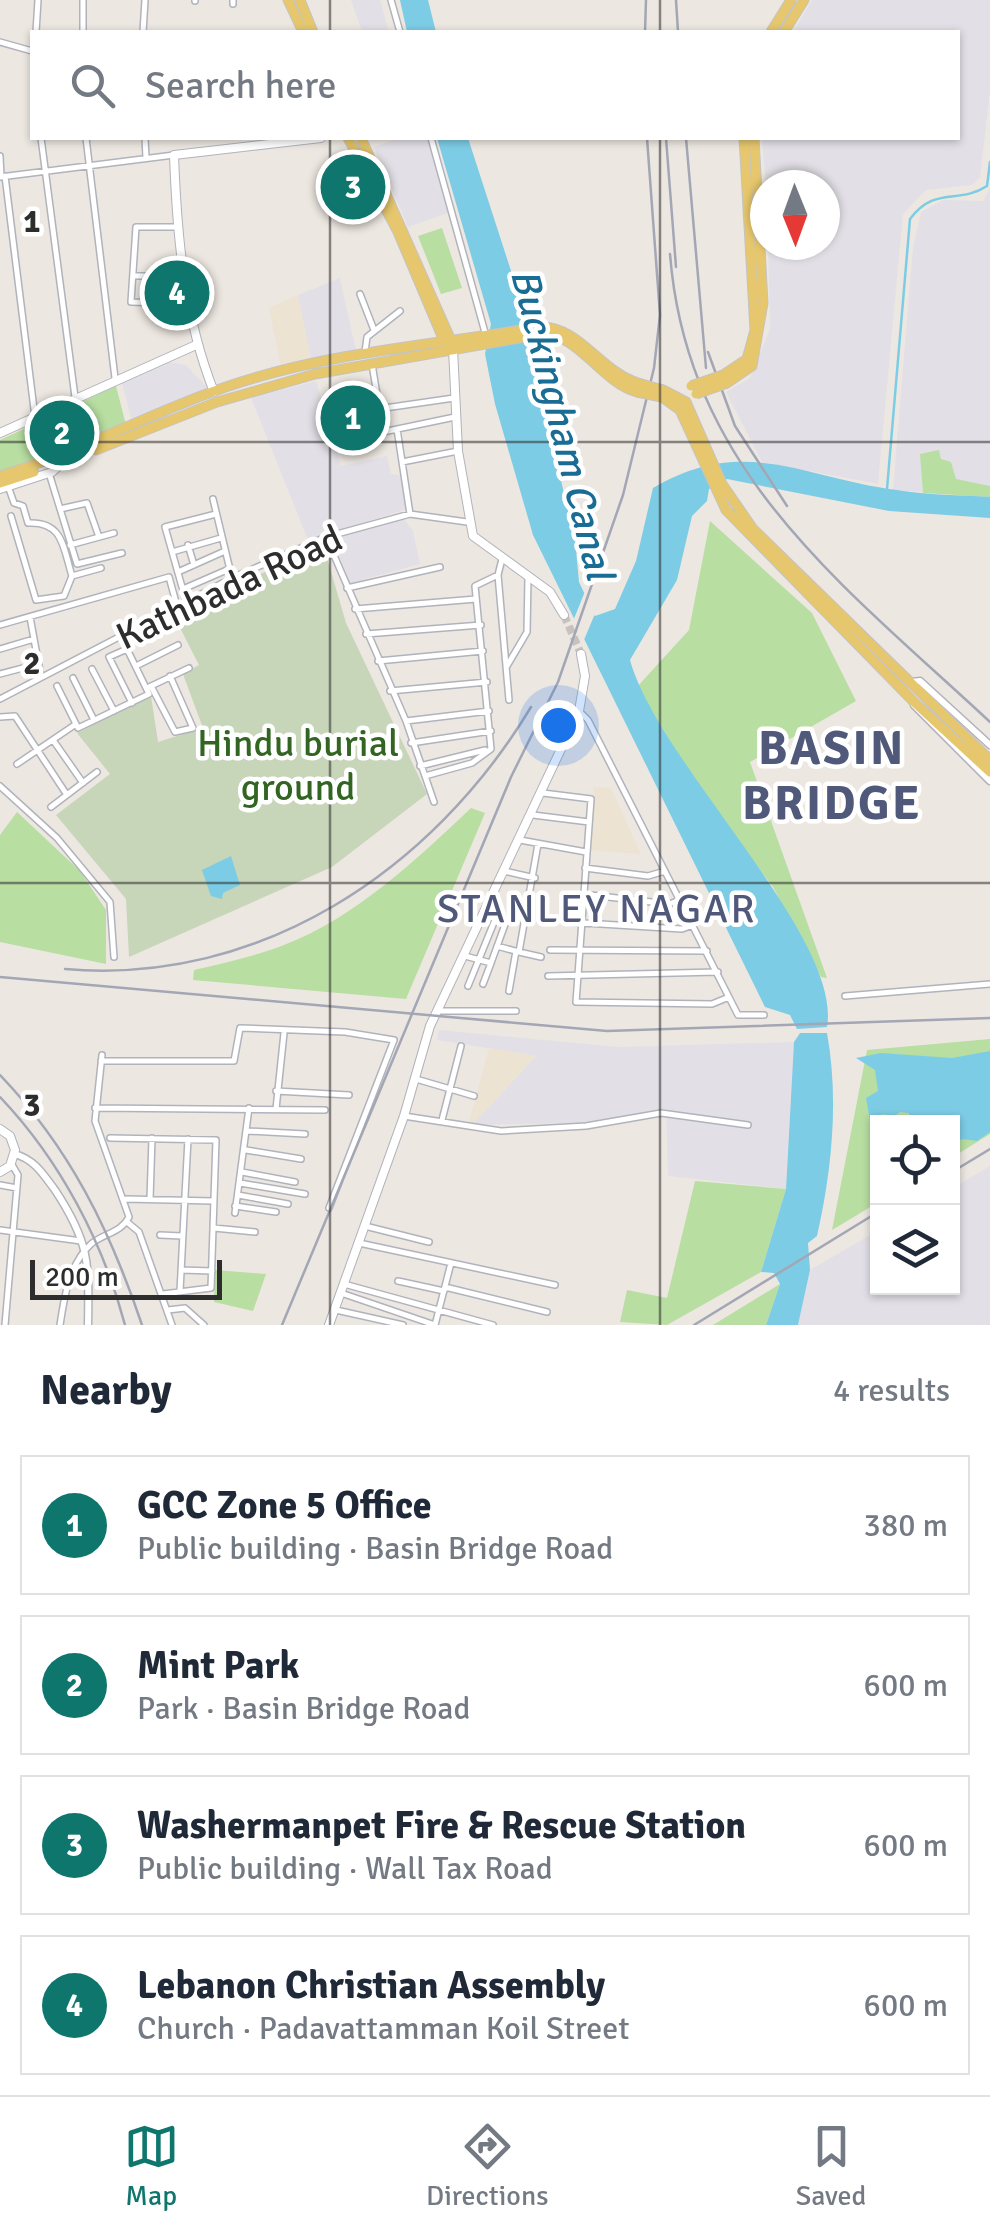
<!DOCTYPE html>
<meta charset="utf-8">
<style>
:root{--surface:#fff;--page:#f2f2f3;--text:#1f2937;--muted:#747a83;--line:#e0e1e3;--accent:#0f766e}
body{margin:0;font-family:Signika,sans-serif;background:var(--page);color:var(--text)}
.controls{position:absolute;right:30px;bottom:30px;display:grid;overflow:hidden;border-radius:0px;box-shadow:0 2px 8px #0004}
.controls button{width:90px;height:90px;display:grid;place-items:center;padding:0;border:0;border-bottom:2px solid var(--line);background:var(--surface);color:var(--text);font:50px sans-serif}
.compass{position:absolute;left:750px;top:170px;width:90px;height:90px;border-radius:50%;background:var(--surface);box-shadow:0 2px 8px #0004;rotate:179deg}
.scale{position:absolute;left:30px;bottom:25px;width:192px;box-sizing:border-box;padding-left:10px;border:5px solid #2d2d2d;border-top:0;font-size:28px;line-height:35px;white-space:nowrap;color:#2d2d2d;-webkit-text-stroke:8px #fff;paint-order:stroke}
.you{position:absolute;left:558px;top:725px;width:35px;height:35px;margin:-25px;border:8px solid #fff;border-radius:50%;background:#1a73e8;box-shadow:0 0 0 15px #1a73e833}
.badge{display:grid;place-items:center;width:65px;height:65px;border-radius:50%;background:var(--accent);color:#fff;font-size:32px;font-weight:700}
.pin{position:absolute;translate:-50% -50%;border:5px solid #fff;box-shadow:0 2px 10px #0006}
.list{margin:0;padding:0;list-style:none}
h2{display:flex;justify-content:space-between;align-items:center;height:130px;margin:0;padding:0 40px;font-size:42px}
h2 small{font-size:32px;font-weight:400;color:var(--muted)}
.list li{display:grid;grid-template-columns:65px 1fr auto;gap:30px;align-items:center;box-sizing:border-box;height:140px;margin:0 20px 20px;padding:0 20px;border:2px solid var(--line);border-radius:0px}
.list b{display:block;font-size:38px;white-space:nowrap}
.list p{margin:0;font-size:32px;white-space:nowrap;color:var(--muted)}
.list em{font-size:32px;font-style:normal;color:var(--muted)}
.icon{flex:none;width:55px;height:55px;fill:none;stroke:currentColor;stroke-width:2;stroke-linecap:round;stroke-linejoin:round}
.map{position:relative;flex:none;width:990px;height:1325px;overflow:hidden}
.search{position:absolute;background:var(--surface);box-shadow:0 2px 8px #0004;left:30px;right:30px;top:30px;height:110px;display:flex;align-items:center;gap:25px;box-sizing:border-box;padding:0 35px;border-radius:0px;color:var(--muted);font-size:38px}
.sheet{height:770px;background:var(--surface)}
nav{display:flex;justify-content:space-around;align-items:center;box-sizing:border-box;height:140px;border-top:2px solid var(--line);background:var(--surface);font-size:28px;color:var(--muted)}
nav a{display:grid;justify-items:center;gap:5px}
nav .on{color:var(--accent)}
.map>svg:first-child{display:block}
</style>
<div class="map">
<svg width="990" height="1325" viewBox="0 0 990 1325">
<rect width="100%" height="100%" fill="#ede7e1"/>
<path fill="#e2e0e6" d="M351,0H380L389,32H362Z
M812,0H990V91L980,177L972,185L926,190L903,214L878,484L762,462L726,392L750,378L770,329L768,245H825V185H766L762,138H958V32H793Z
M398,138H429L448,213L408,227L374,147Z
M990,188V497L893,490L913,247L921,212L943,200L983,201Z
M340,278L356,351L311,360L298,295Z
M167,362L186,365L208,388L132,422L121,379Z
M316,381L341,466L387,456L391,474L403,475L407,509L308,540L251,398Z
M404,519L413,531L420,564L350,583L332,538Z
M439,1030L618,1047L794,1042L786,1189L668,1176L666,1109L582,1123L472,1125L536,1056L437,1040Z
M990,1166V1325H798L810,1270L877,1231L878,1288H952L953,1188Z"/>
<path fill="#ede3d2" d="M298,295L311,360L281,366L269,308Z
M594,787L611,788L641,854L589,850Z
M489,1048L536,1056L472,1125L469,1122Z"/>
<path fill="#b8dea2" d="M442,228L462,288L441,294L418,236Z
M116,386L126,425L0,473V440Z
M939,450L941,459L951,462L956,479L990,486V497L923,493L920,454Z
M710,521L812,613L856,701L750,762L827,978L821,977L773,887L704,796L637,687L689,630Z
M471,808L485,813L406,999L193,980L194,970C224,963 256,956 284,945C355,918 417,859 471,808Z
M17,812L80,871L106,910V964L0,942V835Z
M990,1039V1134L953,1157L952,1122H878L877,1203L832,1230L867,1050Z
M695,1181L786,1189L761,1272L667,1325L620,1322L627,1290L667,1298Z
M215,1270L266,1274L253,1311L214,1302Z
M780,1284L766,1325H713Z"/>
<path fill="#c7d5b9" d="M323,544L346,623L427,794L332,867L129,957L126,899L56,815L110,774L77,733L151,696L158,742L203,728L183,674L199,665L174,616Z"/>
<path fill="#7dcce5" d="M400,0H428L436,32H407Z
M437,138H468L525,314L523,322L575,539L579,582L595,616L615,609L636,561L653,488C745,434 802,478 897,490C928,495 959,495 990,497V518L889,511L727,479L709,489L707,501L692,516L677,580L630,660C658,762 843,937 827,1027L797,1029L790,1015L765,1007L533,535L495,404L485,354L491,324Z
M231,856L240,885L223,893L222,899L211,896L202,870Z
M800,1033H827C839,1099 832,1170 817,1236L808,1243L810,1270L798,1325H766L780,1284L774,1273L761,1272L786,1189L794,1042Z
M990,1051V1132L977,1141L962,1139L953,1145L952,1122H909V1113L900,1112L896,1115L900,1122H889L888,1115L883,1114L878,1122L877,1141L873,1137L866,1098L878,1091L875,1070L856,1058L881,1053L952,1058Z"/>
<path fill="#ede7e1" d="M586,589L589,602L597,609L581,647L571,626Z"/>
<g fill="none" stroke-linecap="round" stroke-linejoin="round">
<path stroke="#7dcce5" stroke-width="2.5" d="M887,489L910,219C936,185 958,205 987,186L990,162"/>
<path stroke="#c7c2bd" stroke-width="8" stroke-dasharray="8 4" stroke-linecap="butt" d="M564,615L581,654"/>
<g stroke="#b1b3bc" stroke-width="8">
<path id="minor" d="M83,0V32
M195,0V1
M233,0V4
M391,0L400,32
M36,32L38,0
M143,32L145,0
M0,42L32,51
M41,138L75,397
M86,138L115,378
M145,138L146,158
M431,138L486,336
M0,156L1,177
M5,176L35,417
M0,177L174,155
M179,227H136L131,302L188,304
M134,276H158V305
M360,294L374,330
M365,352L367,337L400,311
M372,364L383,432L455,417
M378,409L454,398
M397,429L410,514
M402,462L458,451
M49,473L77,564L122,553
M8,486L14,503L23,506L28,523C63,521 63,547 72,576L101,568
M213,499L232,578
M60,509L87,503L99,537
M11,516L36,600L64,596L72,576
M326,537L406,721L434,802
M70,545L114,533
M188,545L194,565
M172,552L221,538
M502,559L498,575L509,700
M178,572L225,551
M347,588L440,567
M183,589L229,569
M186,601L165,527L216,514
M355,609L476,599
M30,617L41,677
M0,625L169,577L177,606
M366,634L481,625
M0,649L34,639
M378,661L483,651
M136,666L178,645
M507,666L527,632L528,578
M92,669L114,711
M0,674L38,664
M73,678L94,720
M57,686L78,728L149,694L127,649L109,657L132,703
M151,686L175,732L193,728L170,676
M149,687L189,668
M390,691L487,682
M0,699L232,578L326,537L410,514L467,522
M579,711L588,720L738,1015H764
M0,717L15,716L67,795
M406,721L489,711
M53,740L83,783
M411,743L491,731
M17,764L76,724
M420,766L485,750
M425,776L472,763L491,749L475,586L498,575
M0,786L57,838L110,902L114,957
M543,793L591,799L576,1002L712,1004L729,997
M51,807L97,772
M533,815L589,822
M520,840L586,852
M585,868L648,876L665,871
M504,871L535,878
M582,894L669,904L680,900
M568,922L682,929L693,925
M497,946L519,952L538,844
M550,950L707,951
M519,952L541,957
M465,956L491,963L507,919L486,910
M548,976L718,972
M483,984L491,963
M468,986L497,915
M509,991L516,951
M845,996L990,984
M439,1011H516
M101,1061H234L240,1028L345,1032L394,1040L329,1208
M416,1079L474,1096
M276,1091L349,1095
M95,1108L325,1110
M276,1109L284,1033
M404,1116L501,1131L586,1126L661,1113L748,1125
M442,1120L461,1046
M248,1131L305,1134
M110,1138L216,1140L211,1288L163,1294
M246,1150L301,1159
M242,1172L295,1182
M240,1183L305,1194
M0,1185L17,1188
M238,1195L288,1204
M126,1199L213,1201
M150,1199L152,1138
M235,1206L276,1212
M235,1213L249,1108
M127,1222L139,1232L172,1325
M365,1226L429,1242
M214,1228L255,1232
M0,1230L81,1241
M160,1235L182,1236
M359,1243L555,1285
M181,1270L212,1271
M398,1281L444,1291
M344,1284L493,1325
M445,1287L547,1312
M180,1291L188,1139
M341,1293L435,1325L451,1263
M168,1310L185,1308L204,1325
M336,1310L403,1325
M5,1325L18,1175L11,1163
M60,1325C64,1298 69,1264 91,1244C104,1233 121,1233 129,1217L95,1121L102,1055"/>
</g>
<g stroke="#b1b3bc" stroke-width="9">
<path id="tertiary" d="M912,682L920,681L990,745
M914,705L990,781
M15,1154C35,1160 43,1174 55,1190C90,1243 89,1263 88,1325"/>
</g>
<g stroke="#b1b3bc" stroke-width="10">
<path id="secondary" d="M453,349L458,451L473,536L550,592L564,615
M214,392C184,316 177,237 174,155L321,138
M0,433L196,345
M0,489L52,472L62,463
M0,1129L10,1136L15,1150L10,1166L0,1172
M329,1325L404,1116L430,1026L579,711L585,676L581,654"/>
</g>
<g stroke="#c4c4c4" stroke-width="11">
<path id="primary" d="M288,0L303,32
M300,0L313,32
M771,32L791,0
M784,32L804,0
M348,138L398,232L445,343
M361,138L453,345
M723,375L747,359L755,330L744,138
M727,383L752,366L763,303L754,138
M663,390L686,402L722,484L753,529L990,760
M662,397L680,410L726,510L914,702L990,772
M96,450L217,402L315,374L542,334C578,333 601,382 637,392
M0,476C83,451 159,408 241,382C338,351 441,344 540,327C579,326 601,372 638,383
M0,483L34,472"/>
</g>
<use href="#minor" stroke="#fff" stroke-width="5"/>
<use href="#tertiary" stroke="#fff" stroke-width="6"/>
<use href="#secondary" stroke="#fff" stroke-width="8"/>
<use href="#primary" stroke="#e6c76d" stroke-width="9"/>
<path stroke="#a3a6b5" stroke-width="2.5" d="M676,0L678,32
M645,32L646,0
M666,138L676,267
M686,138L706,368
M670,254C687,471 843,585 990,722
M708,352L735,426L787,506
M65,969C260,986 433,870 531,707
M0,977L607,1031L990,1018
M0,1075C70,1148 110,1230 142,1325
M0,1097C60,1160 103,1242 125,1325
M952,1172L990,1149
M282,1325L511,777L558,682L623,495L654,368L660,315L647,138
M694,1325L878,1212"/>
<g stroke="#c4c4c4" stroke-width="11" stroke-linecap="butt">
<path id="primary-bridge" d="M638,383L663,390
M691,386L723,375
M637,392L662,397
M696,394L727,383"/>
</g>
<use href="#primary-bridge" stroke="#e6c76d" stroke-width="9"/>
</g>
<path fill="none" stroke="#2d2d2d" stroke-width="2.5" stroke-opacity="0.55" d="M330,0V32M660,0V32M330,138V1325M660,138V1325M0,442H990M0,883H990"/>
<g text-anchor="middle" stroke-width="9" stroke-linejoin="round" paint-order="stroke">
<g font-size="38" fill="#2d2d2d" stroke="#fff">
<text transform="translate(229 587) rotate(-25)" y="13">Kathbada Road</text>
</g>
<g font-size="38" fill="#316521" stroke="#fff">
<text x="298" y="756">Hindu burial<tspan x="298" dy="44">ground</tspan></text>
</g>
<g font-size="40" font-style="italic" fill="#196d94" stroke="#fff">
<text transform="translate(563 424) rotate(76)" y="14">Buckingham Canal</text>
</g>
<g font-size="40" letter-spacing="2.5" fill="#50597a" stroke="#fff">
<text x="597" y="922">STANLEY NAGAR</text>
</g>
<g font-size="48" font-weight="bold" letter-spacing="2.5" fill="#50597a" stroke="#fff">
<text x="832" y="764">BASIN<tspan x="832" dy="55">BRIDGE</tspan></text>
</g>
</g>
<g font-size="32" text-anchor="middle" font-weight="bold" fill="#2d2d2d" stroke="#fff" stroke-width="9" stroke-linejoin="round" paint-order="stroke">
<text x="32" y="232">1</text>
<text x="32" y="674">2</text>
<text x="32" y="1116">3</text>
</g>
</svg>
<div class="controls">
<button><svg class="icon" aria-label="locate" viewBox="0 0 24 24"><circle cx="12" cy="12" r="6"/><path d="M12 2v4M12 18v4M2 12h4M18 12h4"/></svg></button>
<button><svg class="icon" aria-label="layers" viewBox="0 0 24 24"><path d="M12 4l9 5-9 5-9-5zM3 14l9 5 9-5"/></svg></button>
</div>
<svg class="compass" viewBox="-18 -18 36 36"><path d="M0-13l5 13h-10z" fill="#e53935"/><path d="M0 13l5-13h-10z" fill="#747a83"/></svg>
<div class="scale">200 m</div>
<div class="you"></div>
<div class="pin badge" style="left:353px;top:418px">1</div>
<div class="pin badge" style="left:62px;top:433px">2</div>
<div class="pin badge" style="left:353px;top:187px">3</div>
<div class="pin badge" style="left:177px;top:293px">4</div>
<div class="search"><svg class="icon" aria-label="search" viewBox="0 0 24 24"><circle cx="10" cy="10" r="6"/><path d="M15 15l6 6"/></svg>Search here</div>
</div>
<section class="sheet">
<h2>Nearby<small>4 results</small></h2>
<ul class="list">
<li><span class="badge">1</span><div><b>GCC Zone 5 Office</b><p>Public building · Basin Bridge Road</p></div><em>380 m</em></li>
<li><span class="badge">2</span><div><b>Mint Park</b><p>Park · Basin Bridge Road</p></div><em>600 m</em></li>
<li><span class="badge">3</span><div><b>Washermanpet Fire &amp; Rescue Station</b><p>Public building · Wall Tax Road</p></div><em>600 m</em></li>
<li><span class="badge">4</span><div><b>Lebanon Christian Assembly</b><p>Church · Padavattamman Koil Street</p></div><em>600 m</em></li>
</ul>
</section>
<nav>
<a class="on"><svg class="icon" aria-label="map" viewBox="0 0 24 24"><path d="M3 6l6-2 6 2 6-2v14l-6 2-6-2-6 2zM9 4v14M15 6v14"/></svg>Map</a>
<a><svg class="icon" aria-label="directions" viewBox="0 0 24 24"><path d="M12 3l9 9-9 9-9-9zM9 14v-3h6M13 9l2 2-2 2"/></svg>Directions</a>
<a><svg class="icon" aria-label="saved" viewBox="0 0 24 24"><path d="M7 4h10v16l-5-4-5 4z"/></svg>Saved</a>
</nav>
